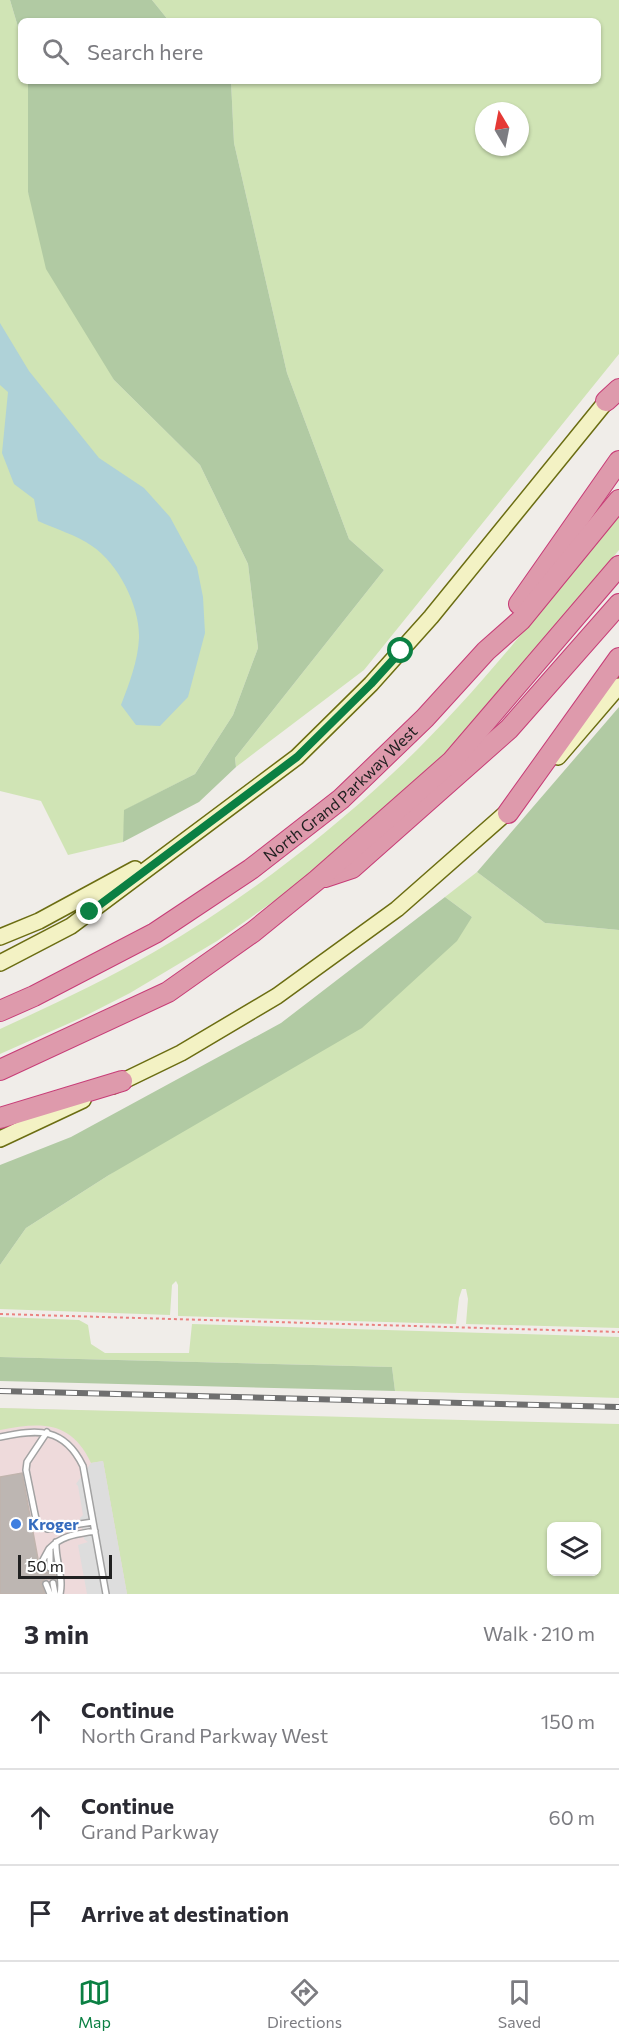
<!DOCTYPE html>
<meta charset="utf-8">
<style>
:root{--surface:#fff;--page:#f2f2f3;--text:#2b2b33;--muted:#7c7c81;--line:#e1e1e2;--accent:#0b8043}
body{margin:0;font-family:Commissioner,sans-serif;background:var(--page);color:var(--text)}
.controls{position:absolute;right:18px;bottom:18px;display:grid;overflow:hidden;border-radius:9px;box-shadow:0 2px 4px #0004}
.controls button{width:54px;height:54px;display:grid;place-items:center;padding:0;border:0;border-bottom:2px solid var(--line);background:var(--surface);color:var(--text);font:30px sans-serif}
.compass{position:absolute;left:475px;top:102px;width:54px;height:54px;border-radius:50%;background:var(--surface);box-shadow:0 2px 4px #0004;rotate:350deg}
.scale{position:absolute;left:18px;bottom:15px;width:94px;box-sizing:border-box;padding-left:6px;border:3px solid #212121;border-top:0;font-size:16px;line-height:21px;white-space:nowrap;color:#212121;-webkit-text-stroke:4px #fff;paint-order:stroke}
.stop{position:absolute;width:18px;height:18px;margin:-14px;border:4px solid #0b8043;border-radius:50%;background:#fff}
.stop.end{background:#0b8043;border-color:#fff;box-shadow:0 2px 6px #0008}
.list{margin:0;padding:0;list-style:none}
h2{display:flex;justify-content:space-between;align-items:center;height:78px;margin:0;padding:0 24px;font-size:26px}
h2 small{font-size:20px;font-weight:400;color:var(--muted)}
.list li{display:grid;grid-template-columns:39px 1fr auto;gap:18px;align-items:center;box-sizing:border-box;height:96px;padding:0 24px;border-top:2px solid var(--line)}
.list b{display:block;font-size:22px;white-space:nowrap}
.list p{margin:0;font-size:20px;white-space:nowrap;color:var(--muted)}
.list em{font-size:20px;font-style:normal;color:var(--muted)}
.icon{flex:none;width:33px;height:33px;fill:none;stroke:currentColor;stroke-width:2;stroke-linecap:round;stroke-linejoin:round}
.map{position:relative;flex:none;width:619px;height:1594px;overflow:hidden}
.search{position:absolute;background:var(--surface);box-shadow:0 2px 4px #0004;left:18px;right:18px;top:18px;height:66px;display:flex;align-items:center;gap:15px;box-sizing:border-box;padding:0 21px;border-radius:9px;color:var(--muted);font-size:22px}
.sheet{height:366px;background:var(--surface)}
nav{display:flex;justify-content:space-around;align-items:center;box-sizing:border-box;height:84px;border-top:2px solid var(--line);background:var(--surface);font-size:16px;color:var(--muted)}
nav a{display:grid;justify-items:center;gap:3px}
nav .on{color:var(--accent)}
.map>svg:first-child{display:block}
</style>
<div class="map">
<svg width="619" height="1594" viewBox="0 0 619 1594">
<rect width="100%" height="100%" fill="#f0ede9"/>
<path fill="#eedadb" d="M0,1408L243,1415L275,1594H0Z"/>
<path fill="#d0e4b5" fill-rule="evenodd" d="M0,0H10L21,37V81H28V192L114,380L200,465L248,564L258,648L233,715L195,774L125,810L123,842L68,855L41,801L0,791Z
M152,0H619V354L364,670L236,767L235,758L384,570L349,539L287,373L234,143L231,81H598V21H169ZM484,111H520V147H484Z
M619,514V550L509,685L440,760L297,885L217,941L130,993L81,1018L0,1054V1029C52,1005 104,981 154,952C240,902 320,841 393,773C477,695 547,602 619,514Z
M477,872L545,923L619,930V1328L466,1324L468,1299L466,1289H462L459,1298L456,1324L178,1316V1285L176,1281L172,1285L170,1315L0,1309V1265L26,1228L109,1175L472,917L445,897Z
M0,1317L79,1320L88,1325L91,1344L105,1353H189L192,1324L619,1337V1398L395,1391L392,1367L0,1357Z
M0,1408L619,1424V1594H127L103,1461L91,1463C71,1420 41,1422 0,1430ZM552,1526H596V1572H552Z"/>
<path fill="#b1caa3" d="M10,0H152L169,21H21V37Z
M28,81H231L234,143L287,373L349,539L384,570L235,758L236,767L199,802L123,842L124,810L195,774L233,715L258,648L248,564L200,465L114,380L46,269L28,192Z
M619,707V930L545,923L477,872Z
M445,897L472,917L457,941L362,1028L109,1175L26,1228L0,1265V1165L71,1137L281,1023Z
M0,1357L392,1367L395,1391L0,1381Z"/>
<path fill="#ddd" d="M103,1461L127,1594H87L78,1545L88,1542L84,1539L80,1518L83,1515L78,1486L76,1484L91,1463Z"/>
<path fill="#afd2d8" d="M0,323L29,371L99,458L144,488L170,517L197,567L203,597L205,633L188,697L160,726L136,725L121,705C129,684 138,661 139,638C140,607 119,564 92,546C76,535 56,529 38,521L34,499L14,484L2,453L8,392L0,385Z"/>
<path fill="#bdb6b2" stroke="#c0b4ad" stroke-width="1.5" d="M22,1473L38,1559L39,1571L44,1574L47,1572H52L54,1570L56,1579H45L41,1583L45,1594H0V1477Z"/>
<g fill="none" stroke-linecap="round" stroke-linejoin="round">
<g stroke="#a2a2a2" stroke-width="8">
<path id="lane" d="M47,1432L27,1462L26,1470L37,1524L47,1529L93,1522
M0,1437C38,1429 64,1427 83,1466L106,1594
M56,1542C55,1560 64,1577 60,1594
M50,1568V1548C62,1535 78,1534 95,1531
M43,1569V1560L49,1549
M53,1583L55,1594
M46,1584L50,1594"/>
</g>
<g stroke="#6b6d12" stroke-width="18">
<path id="secondary" d="M558,757L619,686
M0,937L39,921L135,869
M0,963L71,926L297,757L371,684L431,617L613,393
M113,1086L181,1053L277,996L397,909L514,806
M0,1139L83,1100"/>
</g>
<g stroke="#c73d77" stroke-width="22">
<g id="highway">
<path d="M606,401L619,389"/>
<path d="M519,604L619,461"/>
<path d="M508,813L619,658"/>
<path d="M325,877L352,868L509,729L619,604"/>
<path id="s1" d="M0,1011L34,996L155,933L251,869L341,799L425,718L486,651L521,620L619,500"/>
<path d="M0,1070L168,992L253,932L317,880L452,761L619,566"/>
<path d="M0,1118L122,1081"/>
</g>
</g>
<path stroke="#ea8280" stroke-width="2" stroke-dasharray="3 3" stroke-linecap="butt" d="M0,1314L619,1332"/>
<use href="#lane" stroke="#fff" stroke-width="5"/>
<use href="#secondary" stroke="#f3f2c4" stroke-width="15"/>
<use href="#highway" stroke="#de9aac" stroke-width="20"/>
<g stroke="#6f6f6f" stroke-width="6">
<path id="rail" d="M0,1391L619,1407"/>
</g>
<use href="#rail" stroke="#fff" stroke-width="4" stroke-dasharray="11" stroke-linecap="butt"/>
</g>
<g fill="none" stroke-linecap="round" stroke-linejoin="round">
<path stroke="#0b8043" stroke-width="8" d="M90,912L297,757L371,684L401,651"/>
</g>
<circle fill="#3f7fe0" stroke="#fff" stroke-width="2" cx="16" cy="1524" r="6"/>
<g text-anchor="middle" stroke-width="4.5" stroke-linejoin="round" paint-order="stroke">
<g font-size="16" fill="#212121" stroke="#fff">
<text dy="6" stroke="none"><textPath href="#s1" startOffset="406">North Grand Parkway West</textPath></text>
</g>
<g font-size="16" font-weight="bold" fill="#366cbe" stroke="#fff" text-anchor="start">
<text x="28" y="1530">Kroger</text>
</g>
</g>
</svg>
<div class="controls">
<button><svg class="icon" aria-label="layers" viewBox="0 0 24 24"><path d="M12 4l9 5-9 5-9-5zM3 14l9 5 9-5"/></svg></button>
</div>
<svg class="compass" viewBox="-18 -18 36 36"><path d="M0-13l5 13h-10z" fill="#e53935"/><path d="M0 13l5-13h-10z" fill="#7c7c81"/></svg>
<div class="scale">50 m</div>
<div class="stop" style="left:401px;top:651px"></div>
<div class="stop end" style="left:90px;top:912px"></div>
<div class="search"><svg class="icon" aria-label="search" viewBox="0 0 24 24"><circle cx="10" cy="10" r="6"/><path d="M15 15l6 6"/></svg>Search here</div>
</div>
<section class="sheet">
<h2>3 min<small>Walk · 210 m</small></h2>
<ul class="list">
<li><svg class="icon" aria-label="ahead" viewBox="0 0 24 24"><path d="M12 20V5M6 11l6-6 6 6"/></svg><div><b>Continue</b><p>North Grand Parkway West</p></div><em>150 m</em></li>
<li><svg class="icon" aria-label="ahead" viewBox="0 0 24 24"><path d="M12 20V5M6 11l6-6 6 6"/></svg><div><b>Continue</b><p>Grand Parkway</p></div><em>60 m</em></li>
<li><svg class="icon" aria-label="arrive" viewBox="0 0 24 24"><path d="M6 21V4h12l-3 4 3 4H6"/></svg><div><b>Arrive at destination</b></div></li>
</ul>
</section>
<nav>
<a class="on"><svg class="icon" aria-label="map" viewBox="0 0 24 24"><path d="M3 6l6-2 6 2 6-2v14l-6 2-6-2-6 2zM9 4v14M15 6v14"/></svg>Map</a>
<a><svg class="icon" aria-label="directions" viewBox="0 0 24 24"><path d="M12 3l9 9-9 9-9-9zM9 14v-3h6M13 9l2 2-2 2"/></svg>Directions</a>
<a><svg class="icon" aria-label="saved" viewBox="0 0 24 24"><path d="M7 4h10v16l-5-4-5 4z"/></svg>Saved</a>
</nav>
